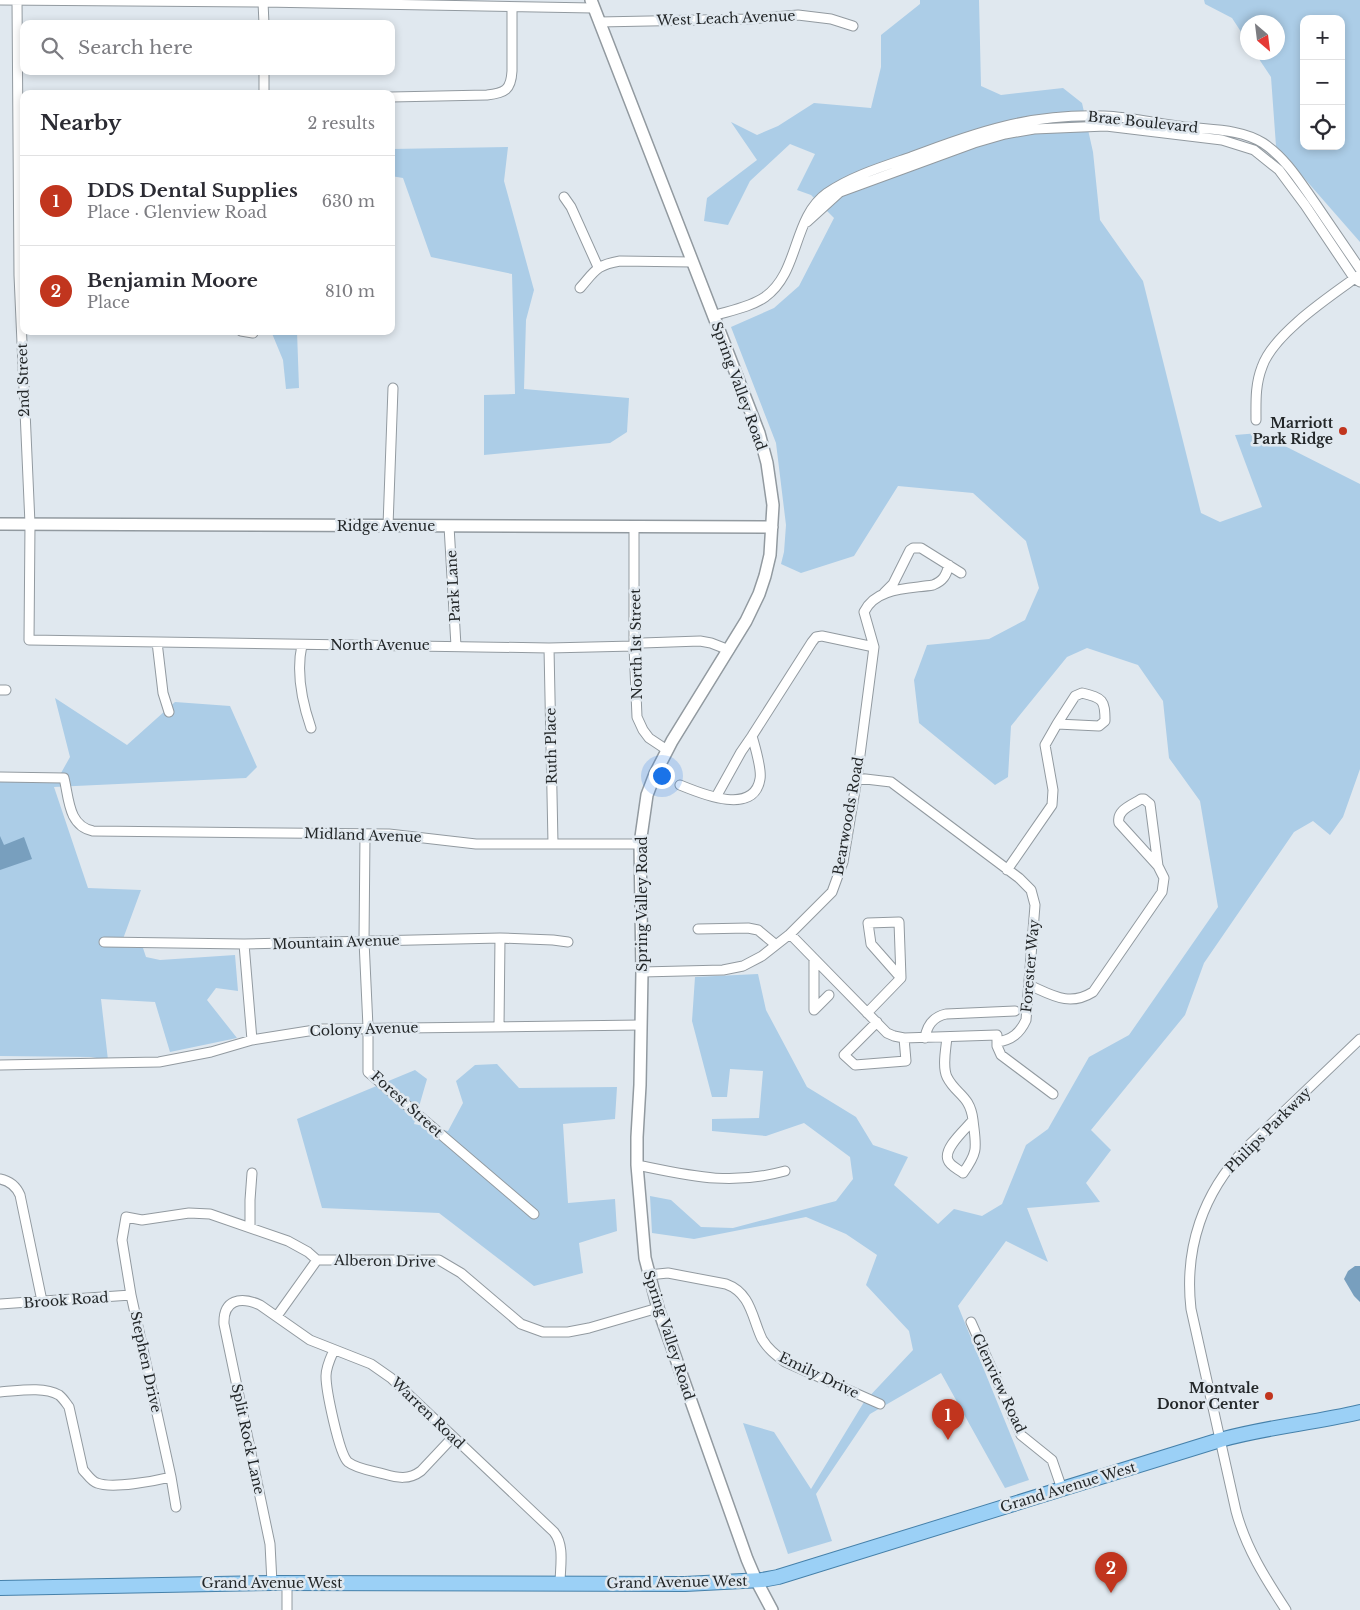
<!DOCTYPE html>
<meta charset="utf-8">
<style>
:root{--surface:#fff;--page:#f2f2f3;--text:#2b2b33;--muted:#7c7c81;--line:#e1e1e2;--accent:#c1351e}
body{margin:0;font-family:"Libre Baskerville",serif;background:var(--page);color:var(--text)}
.controls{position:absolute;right:15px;top:15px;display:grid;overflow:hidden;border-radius:10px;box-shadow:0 2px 8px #0003}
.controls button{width:45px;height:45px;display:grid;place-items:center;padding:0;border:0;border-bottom:1px solid var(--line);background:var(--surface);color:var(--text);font:25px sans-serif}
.compass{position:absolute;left:1240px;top:15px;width:45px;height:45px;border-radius:50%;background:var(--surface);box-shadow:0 2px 8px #0003;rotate:152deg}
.you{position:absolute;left:661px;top:775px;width:18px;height:18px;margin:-12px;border:4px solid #fff;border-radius:50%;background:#1a73e8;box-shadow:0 0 0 8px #1a73e833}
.badge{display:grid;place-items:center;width:32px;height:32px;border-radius:50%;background:var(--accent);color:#fff;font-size:16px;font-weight:700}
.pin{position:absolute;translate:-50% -41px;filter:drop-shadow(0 1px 2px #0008)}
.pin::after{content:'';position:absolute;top:26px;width:18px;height:15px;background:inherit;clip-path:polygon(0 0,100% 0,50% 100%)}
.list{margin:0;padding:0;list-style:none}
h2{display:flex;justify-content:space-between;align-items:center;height:65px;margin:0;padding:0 20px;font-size:21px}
h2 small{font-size:16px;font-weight:400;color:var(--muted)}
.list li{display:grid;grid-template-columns:32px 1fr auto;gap:15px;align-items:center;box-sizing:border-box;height:90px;padding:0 20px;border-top:1px solid var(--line)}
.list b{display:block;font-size:19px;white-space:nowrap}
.list p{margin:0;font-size:16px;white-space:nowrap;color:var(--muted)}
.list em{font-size:16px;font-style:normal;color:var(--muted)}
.icon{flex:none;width:28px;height:28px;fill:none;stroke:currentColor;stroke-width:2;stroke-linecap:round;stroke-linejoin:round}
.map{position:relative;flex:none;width:1360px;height:1610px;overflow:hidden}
.search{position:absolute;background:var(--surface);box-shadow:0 2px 8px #0003;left:20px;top:20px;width:375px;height:55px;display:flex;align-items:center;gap:12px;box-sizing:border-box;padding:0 18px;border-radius:10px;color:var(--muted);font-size:19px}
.panel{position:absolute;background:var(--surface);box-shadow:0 2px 8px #0003;left:20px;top:90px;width:375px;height:245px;border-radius:10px}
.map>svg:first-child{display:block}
</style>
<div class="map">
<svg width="1360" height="1610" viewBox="0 0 1360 1610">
<rect width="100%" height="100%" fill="#e0e8ef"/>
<path fill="#accde7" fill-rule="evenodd" d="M920,0H979L981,86L1001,95L1063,88L1082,103L1093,152L1100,220L1143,281L1201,513L1220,522L1262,507L1235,435L1259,433L1360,484V769L1343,817L1330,835L1313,821L1294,832L1204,963L1185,1015L1091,1130L1111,1150L1086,1183L1100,1202L1027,1208L1048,1262L1006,1241L958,1306L1029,1480L1005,1488L941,1373L870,1414L816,1494L832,1541L788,1554L743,1423L774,1432L811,1489L864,1402L913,1350L909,1331L866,1285L877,1255L846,1234L806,1217L694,1239L652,1233L650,1196L671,1200L701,1227L733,1228L836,1201L853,1179L850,1157L804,1123L766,1136L712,1131V1119L759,1118L763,1071L730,1069L727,1097H712L692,1021L695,977L758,974L766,1010L807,1087L856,1117L873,1145L908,1157L894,1185L938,1224L954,1209L982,1216L1002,1204L1026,1145L1048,1129L1089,1057L1129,1035L1218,907L1200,801L1169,758L1163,701L1138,665L1087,648L1067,657L1011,726L1008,777L995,785L919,723L914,680L927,645L989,639L1025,620L1039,588L1026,541L973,493L898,486L854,556L801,573L781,564L784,552L786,525L776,443L731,327L774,308L799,286L834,218L811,195L797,190L815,154L790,144L750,181L728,225L704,221L707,198L757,160L731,122L757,135L778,126L814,103L871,108L881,67V35L920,4Z
M1204,0H1360V242L1276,146L1271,77L1255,53L1278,52V22H1248L1247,41L1232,18L1205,4ZM1304,19H1341V146H1304Z
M508,147L504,181L534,290L526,320L524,389L629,398L627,432L610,443L484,455V395L515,394L512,274L431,257L403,178L391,176V149Z
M271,331H297L299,388L286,389L283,360Z
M55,698L127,745L175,702L230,706L257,767L246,778L54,787L88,888L141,890L120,947L143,948L146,957L160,960L235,955L238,991L216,988L207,1000L237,1038L170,1052L155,1002L101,999L108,1060L91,1057L0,1056V782H56L70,757Z
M497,1064L519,1088L617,1087L615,1119L563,1124L568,1203L615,1199L617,1231L579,1243L583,1273L534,1286L439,1213L322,1208L297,1119L415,1070L427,1079L414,1124L448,1131L463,1103L456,1081L475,1065Z"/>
<path fill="#789fbe" d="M0,836L4,845L24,837L32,859L0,870Z
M1355,1266H1360V1302L1354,1296L1344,1279L1348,1271Z"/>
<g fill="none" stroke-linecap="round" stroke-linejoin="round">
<g stroke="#929aa0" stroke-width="11">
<path id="minor" d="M0,0L263,2L593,8
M17,0L19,275L30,524L29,640L549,648L634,646L642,643L700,641L711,643L729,650
M263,2L264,24
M599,22L749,19L798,15L831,19L853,26
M264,71V94
M391,97L487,95C505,93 511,90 512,71V7
M564,197L571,207L598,267
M807,222L840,192L974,143L1005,134L1034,129L1106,126L1222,140L1254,150L1279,170L1305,205L1354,278L1360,282
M580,288C595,271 596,265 620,261L692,262
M713,316C729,311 751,307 765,297C800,272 792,218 827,193C852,176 882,167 911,157C976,132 1032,113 1104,116C1131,117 1159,124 1186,127C1212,130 1241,129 1263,143C1286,158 1300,182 1315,203C1330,225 1345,247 1360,269
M241,331L253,333
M1256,420C1256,402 1255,385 1262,367C1273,334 1329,297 1358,276
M388,526L393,388
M449,526L456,646
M634,526V646L637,717L643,730L649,738L667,750
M884,593L893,584L910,550L913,548H921L961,573
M157,642L163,693L169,712
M302,645C296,672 302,702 311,728
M549,648L553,843
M0,690H6
M1082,693C1103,698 1105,700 1105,721L1099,726L1057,724L1075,696Z
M0,777L64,778C69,798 68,826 93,831L389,834L476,844H640
M857,778L891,782L1019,878L1031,890L1035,905L1026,1020C1020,1033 1012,1040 997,1042
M680,785C702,794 754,816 760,779C762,769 755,747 752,736
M716,797L741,752L752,736L812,642L816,637L822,636L874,647
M1141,799H1144L1150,804L1158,866L1119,823C1116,810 1132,805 1141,799Z
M365,834L364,941L368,1027V1072L534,1214
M1007,870L1052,805L1053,790L1045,745L1057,724
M899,922L901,978L871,944L868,923Z
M698,929L748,928L758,930L776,945
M790,934L887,1033L894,1036L904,1038L997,1035V1046L1001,1055L1053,1094
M104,942L244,944L500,938L553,940L568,942
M244,944L252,1040
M814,959V1010L829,995
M642,972L723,970L743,966L762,956L790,934L832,892L843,862L857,778L874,647L864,612C876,587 909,589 933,585C943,581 946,576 949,565
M1029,985C1052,995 1069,1007 1093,992L1162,892L1164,878L1158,866
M867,1013L901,978
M877,1022L844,1055L855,1065L906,1061L904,1038
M499,1026L500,938
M947,1037C946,1049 942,1066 947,1077C956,1095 970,1095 973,1120
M925,1038C927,1025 933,1017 946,1014L1015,1011
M0,1065L159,1062L211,1052L252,1040L321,1029L641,1025
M973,1120C976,1147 979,1151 963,1173C958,1169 950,1166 948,1160C943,1148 966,1129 973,1120Z
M637,1165C691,1176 730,1186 785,1171
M0,1179C10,1181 16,1186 20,1195L42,1301
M250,1227V1200L252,1173
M648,1275L668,1273L726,1284C751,1293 752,1318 762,1339C768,1349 776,1355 785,1362L880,1404
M0,1304L131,1295
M277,1316L317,1260
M971,1322L1021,1435L1052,1460L1062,1489
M334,1350C330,1359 326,1367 326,1376C326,1390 339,1454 348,1462C357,1469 373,1471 384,1474C398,1478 409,1480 421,1471L453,1437
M0,1392C17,1391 43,1386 59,1395C63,1398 66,1403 69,1407L83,1470C87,1474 91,1481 97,1483C112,1489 155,1481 171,1477
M176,1507L171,1477L131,1295L122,1240L126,1217L142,1220L189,1213L210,1214L288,1241L308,1252L317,1260H439L461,1273L521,1324L543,1332H568L589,1328L658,1308
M272,1583L270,1544L224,1324C223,1300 240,1296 260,1305L310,1340L371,1364L391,1378L554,1532C565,1546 560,1567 560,1584
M287,1610V1583
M1286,1610C1265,1578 1246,1548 1236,1511L1191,1309C1184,1248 1203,1193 1245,1149L1360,1039"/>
</g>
<g stroke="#929aa0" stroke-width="14">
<path id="tertiary" d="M591,0L759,433L767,463L773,505L770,555L765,576L759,594L746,621L672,741L655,774L647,795L640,844L642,972L640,1085L637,1137V1165L645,1258L658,1308L747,1559L756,1580L772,1610
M0,524L772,527"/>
</g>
<g stroke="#4681aa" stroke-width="16">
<path id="primary" d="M0,1588L272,1583L685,1584L762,1580L778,1577L1220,1440C1266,1427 1314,1423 1360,1412"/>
</g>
<use href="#minor" stroke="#fff" stroke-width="9"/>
<use href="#tertiary" stroke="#fff" stroke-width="11"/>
<use href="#primary" stroke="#9bd0f6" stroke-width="14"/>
</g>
<g fill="#c1351e" stroke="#e0e8ef" stroke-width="2">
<circle cx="1343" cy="431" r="5"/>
<circle cx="1269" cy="1396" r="5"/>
</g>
<g text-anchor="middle" stroke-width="5" stroke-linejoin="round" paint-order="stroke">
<g font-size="14" fill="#232729" stroke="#e0e8ef">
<text transform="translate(726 18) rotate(-2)" y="5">West Leach Avenue</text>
<text transform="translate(1143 122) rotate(6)" y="5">Brae Boulevard</text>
<text transform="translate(23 380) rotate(-92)" y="5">2nd Street</text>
<text transform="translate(739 386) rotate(70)" y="5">Spring Valley Road</text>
<text x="386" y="531">Ridge Avenue</text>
<text transform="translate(453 586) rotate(-93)" y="5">Park Lane</text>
<text transform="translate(636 644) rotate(-91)" y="5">North 1st Street</text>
<text x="380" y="650">North Avenue</text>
<text transform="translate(551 746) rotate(-91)" y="5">Ruth Place</text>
<text transform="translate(848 816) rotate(-80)" y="5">Bearwoods Road</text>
<text transform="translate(363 835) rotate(2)" y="5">Midland Avenue</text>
<text transform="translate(642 904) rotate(-90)" y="5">Spring Valley Road</text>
<text transform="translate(336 942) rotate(-2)" y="5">Mountain Avenue</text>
<text transform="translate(1030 966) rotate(-85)" y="5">Forester Way</text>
<text transform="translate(364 1029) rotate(-2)" y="5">Colony Avenue</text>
<text transform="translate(407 1104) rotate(42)" y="5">Forest Street</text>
<text transform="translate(1268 1130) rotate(-45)" y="5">Philips Parkway</text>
<text transform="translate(385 1261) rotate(1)" y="5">Alberon Drive</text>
<text transform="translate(66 1300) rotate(-4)" y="5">Brook Road</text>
<text transform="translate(669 1335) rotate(72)" y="5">Spring Valley Road</text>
<text transform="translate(146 1362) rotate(78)" y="5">Stephen Drive</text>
<text transform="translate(819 1375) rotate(26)" y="5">Emily Drive</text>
<text transform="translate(999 1383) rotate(65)" y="5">Glenview Road</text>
<text transform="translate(428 1413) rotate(44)" y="5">Warren Road</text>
<text transform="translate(248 1439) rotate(78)" y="5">Split Rock Lane</text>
<text transform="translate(1068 1487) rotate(-17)" y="5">Grand Avenue West</text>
<text transform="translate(677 1582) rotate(-1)" y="5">Grand Avenue West</text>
<text x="272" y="1588">Grand Avenue West</text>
</g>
<g font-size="14" font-weight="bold" fill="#232729" stroke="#e0e8ef" text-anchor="end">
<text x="1333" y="428">Marriott<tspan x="1333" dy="16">Park Ridge</tspan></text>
<text x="1259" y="1393">Montvale<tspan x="1259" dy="16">Donor Center</tspan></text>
</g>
</g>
</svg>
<div class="controls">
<button>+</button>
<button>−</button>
<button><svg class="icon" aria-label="locate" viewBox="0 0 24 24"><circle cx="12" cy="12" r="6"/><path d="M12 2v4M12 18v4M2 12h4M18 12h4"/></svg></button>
</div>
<svg class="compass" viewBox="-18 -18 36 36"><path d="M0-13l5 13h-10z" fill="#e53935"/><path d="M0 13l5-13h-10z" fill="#7c7c81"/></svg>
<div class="you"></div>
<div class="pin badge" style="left:948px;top:1440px">1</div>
<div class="pin badge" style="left:1111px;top:1593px">2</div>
<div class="search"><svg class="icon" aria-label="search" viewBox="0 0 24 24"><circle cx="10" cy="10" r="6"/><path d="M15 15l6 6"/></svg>Search here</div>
<section class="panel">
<h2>Nearby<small>2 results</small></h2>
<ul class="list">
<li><span class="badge">1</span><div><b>DDS Dental Supplies</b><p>Place · Glenview Road</p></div><em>630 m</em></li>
<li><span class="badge">2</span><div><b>Benjamin Moore</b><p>Place</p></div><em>810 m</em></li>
</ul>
</section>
</div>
